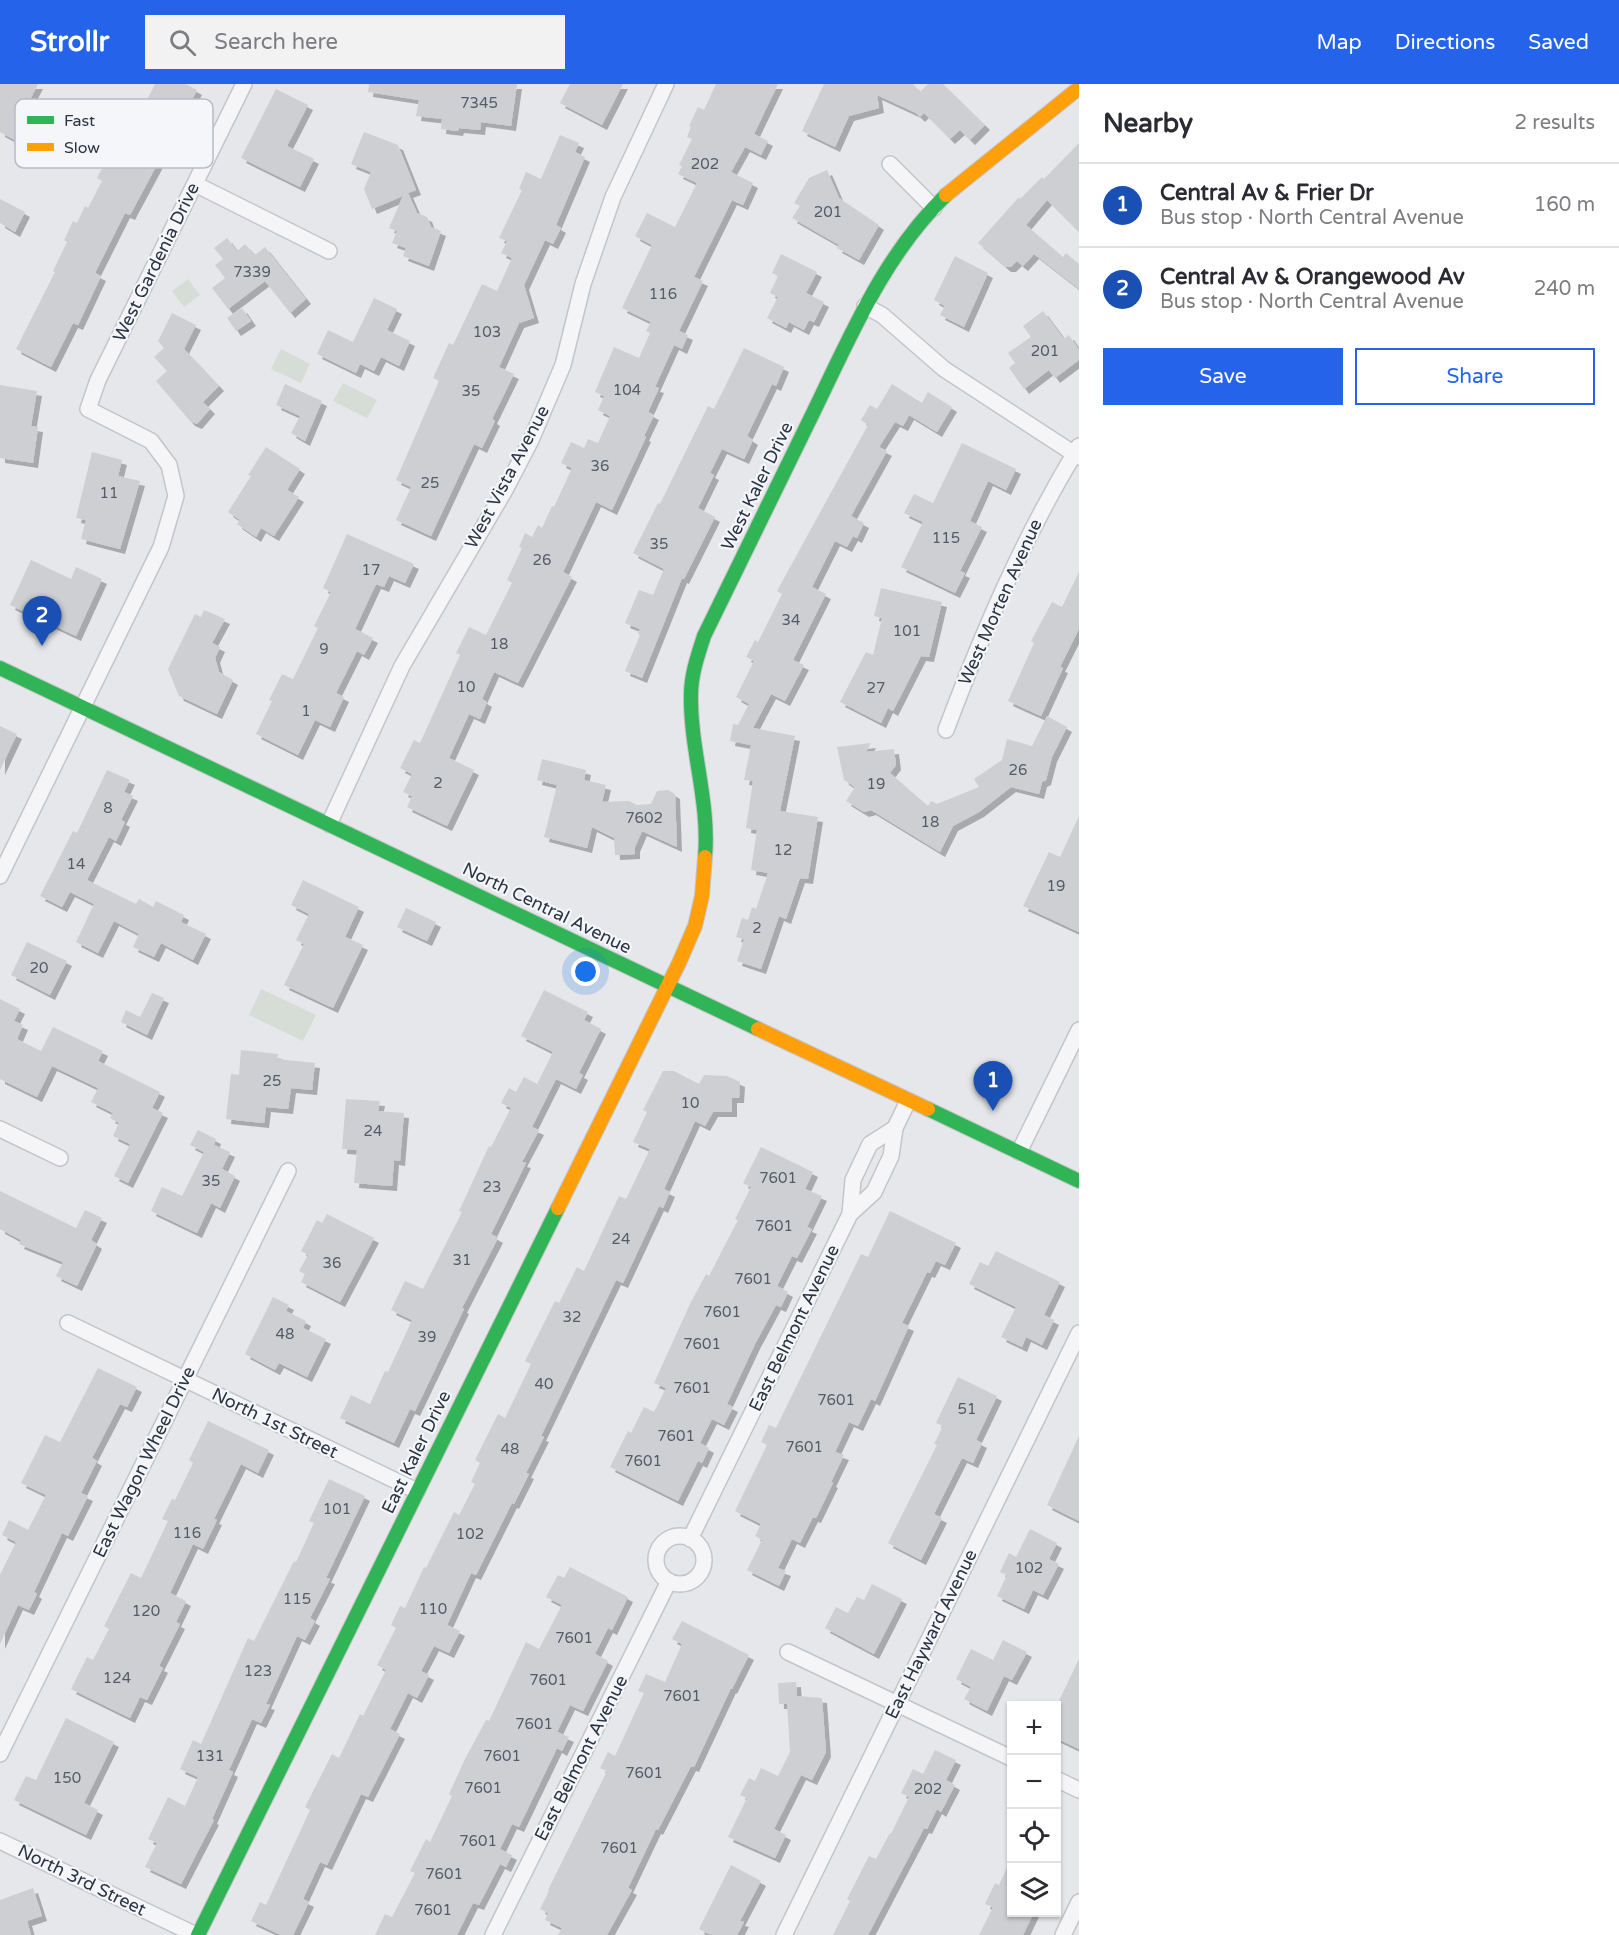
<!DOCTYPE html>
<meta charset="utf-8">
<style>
:root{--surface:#fff;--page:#f2f2f3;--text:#2b2b33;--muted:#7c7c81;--line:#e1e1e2;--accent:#2563eb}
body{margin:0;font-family:"Varela Round",sans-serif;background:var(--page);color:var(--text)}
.controls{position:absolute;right:18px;bottom:18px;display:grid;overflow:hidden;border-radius:0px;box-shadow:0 2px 4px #0004}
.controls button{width:54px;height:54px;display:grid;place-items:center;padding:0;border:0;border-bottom:2px solid var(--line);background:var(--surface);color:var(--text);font:30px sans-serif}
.you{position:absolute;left:586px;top:888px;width:21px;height:21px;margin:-15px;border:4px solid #fff;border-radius:50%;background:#1a73e8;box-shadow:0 0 0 9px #1a73e833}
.badge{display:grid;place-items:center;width:39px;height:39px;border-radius:50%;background:var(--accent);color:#fff;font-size:20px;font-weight:700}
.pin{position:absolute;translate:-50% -50px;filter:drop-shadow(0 2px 3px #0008)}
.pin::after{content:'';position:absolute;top:32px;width:21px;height:18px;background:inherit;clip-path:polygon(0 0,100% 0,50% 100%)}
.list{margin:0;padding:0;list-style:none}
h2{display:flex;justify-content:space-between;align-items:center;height:78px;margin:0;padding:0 24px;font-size:26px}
h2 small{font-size:20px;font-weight:400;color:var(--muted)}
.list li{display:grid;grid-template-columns:39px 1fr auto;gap:18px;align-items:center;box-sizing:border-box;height:84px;padding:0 24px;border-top:2px solid var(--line)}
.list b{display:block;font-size:22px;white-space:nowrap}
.list p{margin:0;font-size:20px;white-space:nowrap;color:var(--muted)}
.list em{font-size:20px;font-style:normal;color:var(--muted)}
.actions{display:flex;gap:12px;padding:18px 24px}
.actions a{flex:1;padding:14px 0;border:2px solid var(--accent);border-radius:0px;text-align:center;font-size:21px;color:var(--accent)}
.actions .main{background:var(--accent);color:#fff}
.icon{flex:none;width:33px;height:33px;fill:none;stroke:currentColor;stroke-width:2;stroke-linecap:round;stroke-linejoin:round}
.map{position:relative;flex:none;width:1079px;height:1851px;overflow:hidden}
header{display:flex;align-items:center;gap:36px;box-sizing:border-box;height:84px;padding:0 30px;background:var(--accent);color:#fff}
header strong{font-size:28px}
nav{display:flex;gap:33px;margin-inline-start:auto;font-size:21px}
.search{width:420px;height:54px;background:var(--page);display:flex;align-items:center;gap:15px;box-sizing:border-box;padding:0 21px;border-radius:0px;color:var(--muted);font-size:22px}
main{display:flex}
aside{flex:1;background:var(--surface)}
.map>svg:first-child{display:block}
</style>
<header>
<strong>Strollr</strong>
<div class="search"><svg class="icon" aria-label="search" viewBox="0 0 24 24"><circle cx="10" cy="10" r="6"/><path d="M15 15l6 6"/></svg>Search here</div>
<nav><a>Map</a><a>Directions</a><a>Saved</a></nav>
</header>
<main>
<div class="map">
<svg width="1079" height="1851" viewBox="0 0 1079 1851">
<defs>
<filter id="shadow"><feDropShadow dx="5" dy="5" stdDeviation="0" flood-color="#0004"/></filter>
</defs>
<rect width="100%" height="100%" fill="#e5e7ea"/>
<path fill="#d6ddd6" d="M188,195L200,211L184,223L172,207Z
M281,265L310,280L301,299L271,285Z
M343,299L377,316L367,334L333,317Z
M261,905L316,931L303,957L249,931Z"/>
<path fill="#cecfd2" filter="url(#shadow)" d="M0,0H38L22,31L36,37L24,61L0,48Z
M155,0H186L197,6L130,131L125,129L95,189L101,192L86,224L78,241L73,239L51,283L16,265L55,188L53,187L67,158L64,156L73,137L77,139L85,122L88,124L102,97L97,94L110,68L119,72Z
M369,0H517L511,42L481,38L480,46L459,44L458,47L441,45L442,35L416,32L419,16L368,8Z
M570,0H623L602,41L560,19Z
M716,0H778L754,50L768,57L761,71L745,63L731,88L753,99L743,121L732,116L694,193L703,197L679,247L688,251L682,265L674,261L655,303L659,304L648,328L654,331L644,352L646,353L612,426L596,418L563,488L572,493L518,599L494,588L482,615L487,618L480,635L469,630L449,674L474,686L447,742L407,723L412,712L403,708L412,690L400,684L414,656L420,659L460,571L456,569L469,543L486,551L512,499L507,496L522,464L519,463L525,449L532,453L538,441L542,444L552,422L554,423L572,384L561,379L571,358L584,364L588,355L598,359L610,332L598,326L604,312L595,308L614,263L639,274L650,249L646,247L651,238L622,224L652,161L635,152L647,129L675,143L697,99L678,90L682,82L679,81L692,55L687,53L691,43L689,42L698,23L704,26Z
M824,0H913L920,8L928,0H943L985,41L970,56L960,46L950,55L924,29L920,33L916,29L877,11L879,24L849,32L835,63L802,47Z
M276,5L308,21L287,62L314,75L300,103L241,74Z
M364,48L398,61L416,106L408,109L417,129L427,133L431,143L441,147L429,182L403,172L406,164L392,159L397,147L389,144L403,112L372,125L364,105L371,88L351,80Z
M560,51L579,59L575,68L585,73L556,141L561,144L553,160L545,156L524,201L534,234L519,239L499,283L514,290L492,335L495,337L482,364L474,360L431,452L396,436L411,403L396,396L439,297L433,294L449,259L453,261L482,200L497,207L512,174L501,169L507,157L499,154L522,106L519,105L526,88L541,95Z
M1079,59V148L1047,116L1026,141L1063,173L1066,169L1079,180V205L1034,170L1023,182L1017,177L1011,183H1006L978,159L1019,113L1020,115L1042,93L1044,95Z
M827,86L839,114L879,141L859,176L837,164L839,161L792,134L800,122L794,119L809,94Z
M0,115L25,128L15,148L0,139Z
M227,154L237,167L245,160L255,171L265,163L306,215L290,229L265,197L228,225L212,204L225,194L215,181L223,175L214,164Z
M781,170L817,188L806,209L824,218L814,238L809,236L804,246L789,238L786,244L767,234L778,213L770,209L778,192L772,189Z
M955,172L988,189L964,243L940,231L945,222L934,216Z
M374,214L397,225L387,246L410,257L399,282L381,273L374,287L360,280L356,289L317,270L328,246L353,258Z
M242,224L251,237L236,247L227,234Z
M1043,227L1064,255L1069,251L1079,266V276L1055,294L1049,286L1024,305L1009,284L1015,279L1008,269L1031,253L1023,242Z
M172,229L196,241L184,265L219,302L203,318L210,325L197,340L190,337L156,297L167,287L154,273L164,264L158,257Z
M744,264L784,283L776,302L772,300L747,352L753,356L744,375L722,365L710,389L714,391L698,424L715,433L684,495L682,494L642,594L625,587L640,551L638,550L640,545L625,539L639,506L653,511L664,485L633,469L658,419L660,420L708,322L714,325Z
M285,300L322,317L305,357L291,349L300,332L276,321Z
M892,300L922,319L928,308L952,323L937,348L909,331L903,342L895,338L879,363L887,367L851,432L864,439L857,454L853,452L847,463L835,457L812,503L826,510L793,576L804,581L785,617L771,610L753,644L795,652L780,727L818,733L808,795L800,794L786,835L779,832L761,885L737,877L744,855L736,853L742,834L748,836L752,823L756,825L768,789L751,786L757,746L746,744L753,697L744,696L751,661L730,657L733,640L738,641L749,620L736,613L754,577L746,573L755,556L758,558L782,510L777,507L868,341L861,336L870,321L877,325Z
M0,301L37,307L31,342L38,343L33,379L0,374Z
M962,359L1016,385L1006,406L988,397L970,437L982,443L960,487L965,489L955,509L901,483L923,438L904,429L914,410L933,419Z
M266,363L300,385L287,406L299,413L274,452L261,444L256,453L237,440L240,436L228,428L251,392L248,391Z
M92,368L122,376L118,392L140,397L120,465L81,455L86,436L76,434Z
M347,450L414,480L405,499L389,492L384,503L376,500L355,545L373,554L364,571L357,567L336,609L344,613L330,643L315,636L298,671L256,650L272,617L269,616L282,590L293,595L318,544L314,542L331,508L323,504Z
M31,476L71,495L76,483L102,495L76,552L10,521Z
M1079,488V545L1060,583L1063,584L1041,632L1008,617L1034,559L1031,557L1052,518L1062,523Z
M881,504L942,518L929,573L921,572L893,627L888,624L881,639L840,618L866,568L873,571L882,534L874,532Z
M204,526L225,535L212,559L220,563L215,574L219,588L233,596L217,630L179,612L168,585L195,530L201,533Z
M1047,632L1067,643L1052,673L1046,696L1042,698L1039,710L1011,703L979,728L953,742L940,768L871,726L864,728L846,717L855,703L844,696L837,663L871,659L866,668L894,665L896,681L890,689L928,722L931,717L937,720L979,703L974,695L1002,676L1007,655L1032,662Z
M0,642L17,650L0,686Z
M542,675L586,686L584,696L606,701L602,718L629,717L637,721L651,720L657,707L668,706L675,710L677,763L642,747L635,763V770L615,771L614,754L592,743L587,764L544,753L557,701L537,696Z
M107,686L130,696L124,708L133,712L121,736L125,738L116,757L109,753L87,796L136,820L139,815L153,823L156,817L184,831L181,838L206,850L193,876L161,859L154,873L133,863L139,850L114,837L98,869L76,858L94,820L70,808L62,823L40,812L73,747L77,749Z
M1079,732V848L1023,822L1049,768L1060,773Z
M303,796L359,823L345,853L363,861L333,924L284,901L304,860L296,856L309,830L291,821Z
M406,824L436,838L427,857L397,843Z
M27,858L67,877L50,911L11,891Z
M544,906L588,928L584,936L601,945L579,989L583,991L576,1005L556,995L532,1043L539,1046L522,1078L526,1079L491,1150L498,1154L462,1224L464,1225L415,1327L410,1325L394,1359L340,1334L351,1311L370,1320L385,1287L388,1288L412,1236L391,1226L405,1197L423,1205L462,1128L459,1127L489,1062L491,1063L511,1024L501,1019L509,1004L516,1008L524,993L537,1000L553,968L521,952Z
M152,909L164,914L147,951L121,938L126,926L140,933Z
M0,915L20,925L14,937L23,941L17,955L41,967L53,943L103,967L98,977L160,1008L152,1024L163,1029L128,1099L114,1092L130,1060L113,1052L119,1039L110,1034L113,1029L91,1018L98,1004L52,982L37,1013L0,995Z
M241,966L278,970L277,975L315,979L312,1006L291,1004L288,1025L266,1023L264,1039L226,1035L231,990L239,991Z
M663,987H674L699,1000L704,991L727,992L740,998L739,1014H732V1028H713L705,1042L695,1037L664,1105L670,1108L663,1124L659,1122L623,1199L616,1196L541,1352L544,1353L526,1389L529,1390L514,1420L512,1419L476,1491L471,1489L447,1541L460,1547L449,1569L434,1562L421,1587L429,1591L417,1614L408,1609L390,1645L400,1650L368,1713L361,1710L327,1781L320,1778L303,1815L309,1818L293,1851H281L251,1837L260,1818L266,1821L310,1726L305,1723L332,1670L339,1674L360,1630L363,1632L386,1586L377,1581L396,1544L391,1541L400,1522L405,1524L424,1483L426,1484L454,1428L459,1431L475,1400L471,1398L480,1379L475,1376L498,1330L505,1334L531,1280L525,1277L555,1217L559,1219L577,1183L584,1187L619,1112L626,1115L650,1065L633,1058L647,1028L643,1026Z
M346,1015L380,1017L378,1027L404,1029L400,1077L394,1076L392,1102L354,1099L357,1066L342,1065Z
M198,1046L216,1055L214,1061L230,1068L222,1085L235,1092L220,1124L211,1119L197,1149L151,1127L162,1103L182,1112L204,1068L190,1061Z
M761,1063L813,1088L805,1105L822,1112L807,1143L812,1145L797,1174L792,1172L777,1202L788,1208L781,1223L776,1221L755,1260L727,1320L733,1323L724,1341L712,1335L700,1359L709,1364L702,1379L698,1377L678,1417L610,1383L628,1347L631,1349L644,1323L654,1328L666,1304L654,1299L690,1220L706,1190L709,1192L738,1136L735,1135L751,1103L743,1099Z
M0,1107L76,1144L85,1126L102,1134L91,1156L97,1160L77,1202L56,1192L63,1178L19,1160L21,1156L0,1145Z
M890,1127L956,1159L945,1181L936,1177L930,1189L927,1188L902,1239L909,1242L875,1317L871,1315L858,1342L849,1338L835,1368L844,1371L831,1398L833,1399L816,1434L813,1433L800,1459L792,1455L778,1484L786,1487L779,1502L747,1486L762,1456L755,1452L761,1440L735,1427L767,1361L761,1358L769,1341L776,1344L861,1170L868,1173Z
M327,1130L374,1154L340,1218L301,1198L305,1190L299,1187L308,1171L301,1167L317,1136L322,1139Z
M996,1167L1060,1198L1044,1231L1054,1236L1042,1261L1026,1253L1022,1263L1001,1253L1016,1223L969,1200L980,1178L988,1182Z
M273,1213L289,1221L286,1227L306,1237L303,1244L326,1255L307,1293L279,1279L275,1286L245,1270Z
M98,1284L137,1303L127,1323L120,1320L92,1374L97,1377L81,1409L88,1412L68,1452L62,1449L34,1508L37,1510L29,1526L18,1521L0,1560V1491L16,1458L2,1451L9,1436L28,1446L46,1411L21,1399L45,1351L60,1358Z
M958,1293L997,1312L976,1356L982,1359L973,1379L962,1374L934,1430L942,1434L921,1476L888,1459L937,1361L934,1360L943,1342L936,1339Z
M208,1337L269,1366L258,1389L241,1380L214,1435L217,1436L203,1465L193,1460L170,1509L186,1517L176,1538L180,1540L159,1582L163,1584L147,1616L140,1613L130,1634L71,1605L87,1573L93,1576L109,1545L104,1542L131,1489L141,1494L168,1437L162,1435L172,1415L175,1416L193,1379L189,1376Z
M1079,1352V1437L1047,1421Z
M329,1395L365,1412L326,1494L330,1495L310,1534L315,1537L305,1556L297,1552L266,1620L270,1621L261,1639L252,1635L229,1686L233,1688L212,1735L214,1736L181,1800L145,1783L157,1759L148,1755L168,1713L185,1722L198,1693L180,1685L193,1656L201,1660L248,1554L254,1557L294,1477L296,1478L314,1439L309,1437Z
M1030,1445L1057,1459L1049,1475L1059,1480L1043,1511L1033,1506L1024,1525L997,1512L1007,1491L1000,1488L1009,1469L1016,1473Z
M570,1483L628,1513L612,1546L608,1544L595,1570L608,1577L583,1627L570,1621L557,1648L569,1653L562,1667L557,1664L519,1743L512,1740L500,1765L512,1771L506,1783L500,1780L479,1821L473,1819L457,1851H375L385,1830L392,1833L415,1789L410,1787L426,1755L430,1758L452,1712L449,1710L465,1675L486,1636L489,1637L526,1558L539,1565L562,1521L546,1513L558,1491L564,1494Z
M872,1500L902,1515L874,1570L825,1544L836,1523L848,1529L857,1513L864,1516Z
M682,1537L749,1571L732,1605L731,1604L694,1683L691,1682L658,1746L656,1745L628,1804L632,1806L607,1851H558L562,1844L545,1836L548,1829L540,1825L549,1807L548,1806L607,1687L600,1684L608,1668L615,1672L644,1609L638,1607L646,1590L665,1598L682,1560L672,1555Z
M1003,1556L1027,1568L1012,1596L1004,1592L987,1627L964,1615L971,1603L956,1595L971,1565L993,1576Z
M1079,1575V1665L1056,1654V1623Z
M796,1598L797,1612L822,1614L826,1668L812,1696L801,1691L774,1745L786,1751L775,1774L728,1753L747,1714L740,1711L749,1694L755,1697L761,1684L778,1692L790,1668L787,1620H779L778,1599Z
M66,1634L114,1658L84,1719L98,1726L86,1751L14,1716L26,1692L36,1696Z
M935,1666L956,1676L946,1696L955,1701L941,1728L937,1725L927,1745L924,1744L868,1851H833L850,1817L847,1815L869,1772L876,1775L890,1749L891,1750L909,1713L901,1709L913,1685L923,1690Z
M1011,1775V1828H1034L1023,1851H979L993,1823L985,1820L995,1799L999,1801Z
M731,1781L761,1797L740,1837L744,1838L737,1851H711L699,1845Z
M33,1804L42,1832L27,1837L31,1851H0V1816Z"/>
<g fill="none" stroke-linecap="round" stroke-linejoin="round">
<g stroke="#c3c5c8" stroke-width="18">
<path id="street" d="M890,80L934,124
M195,100L329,167
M865,222L882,231L944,285L1079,373
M946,646C984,545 1023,454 1079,362
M329,740L402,582L505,406L531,356L563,281L583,200L613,113L666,0
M0,792L161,463L176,412L169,381L151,357L88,325L98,296L244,0
M0,1045L60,1074
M1019,1068L1079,946
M850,1130L874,1108L891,1072L895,1044L908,1017
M68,1239L417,1407
M656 1476a24 24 0 1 1 48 0a24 24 0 1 1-48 0Z
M690,1455L850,1130L853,1096L870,1060L895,1044
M788,1568L1011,1674
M0,1670L288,1087
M1056,1695L1079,1706
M0,1757L196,1851
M493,1851L669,1497
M784,1851L1079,1249
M1063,1851L1079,1818"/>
</g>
<g stroke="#c3c5c8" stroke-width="16">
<path id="fast" d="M0,584L758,945
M705,773C710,719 690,665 691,611C691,590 698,571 704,552C741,477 777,402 814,327C851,251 884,171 946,111
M928,1025L1079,1097
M198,1851L558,1124"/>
</g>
<g stroke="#c3c5c8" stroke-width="16">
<path id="slow" d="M946,111L1079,4
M758,945L928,1025
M558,1124L679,879L695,842L702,812L705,773"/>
</g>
<use href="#street" stroke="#f5f5f7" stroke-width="15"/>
<use href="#fast" stroke="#30b455" stroke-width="14"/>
<use href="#slow" stroke="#ff9f0a" stroke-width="14"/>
</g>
<g text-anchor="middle" stroke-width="4.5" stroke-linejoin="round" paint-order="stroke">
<g font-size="15" fill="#545c68">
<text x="479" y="24">7345</text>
<text x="705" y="85">202</text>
<text x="828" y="133">201</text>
<text x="252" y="193">7339</text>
<text x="663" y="215">116</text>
<text x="487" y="253">103</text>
<text x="1045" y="272">201</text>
<text x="627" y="311">104</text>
<text x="471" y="312">35</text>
<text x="600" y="387">36</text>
<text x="430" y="404">25</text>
<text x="109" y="414">11</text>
<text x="946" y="459">115</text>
<text x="659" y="465">35</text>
<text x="542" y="481">26</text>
<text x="371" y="491">17</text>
<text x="791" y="541">34</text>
<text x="907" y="552">101</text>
<text x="499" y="565">18</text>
<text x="324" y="570">9</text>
<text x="466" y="608">10</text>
<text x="876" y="609">27</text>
<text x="306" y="632">1</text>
<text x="1018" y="691">26</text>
<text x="438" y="704">2</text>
<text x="876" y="705">19</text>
<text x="108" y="729">8</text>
<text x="644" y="739">7602</text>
<text x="930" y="743">18</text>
<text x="783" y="771">12</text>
<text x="76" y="785">14</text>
<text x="1056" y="807">19</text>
<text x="757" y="849">2</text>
<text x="39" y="889">20</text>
<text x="272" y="1002">25</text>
<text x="690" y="1024">10</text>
<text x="373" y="1052">24</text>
<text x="778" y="1099">7601</text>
<text x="211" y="1102">35</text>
<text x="492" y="1108">23</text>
<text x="774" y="1147">7601</text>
<text x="621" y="1160">24</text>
<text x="462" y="1181">31</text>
<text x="332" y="1184">36</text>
<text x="753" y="1200">7601</text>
<text x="722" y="1233">7601</text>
<text x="572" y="1238">32</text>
<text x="285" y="1255">48</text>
<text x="427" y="1258">39</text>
<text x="702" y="1265">7601</text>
<text x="544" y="1305">40</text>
<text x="692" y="1309">7601</text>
<text x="836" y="1321">7601</text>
<text x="967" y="1330">51</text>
<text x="676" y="1357">7601</text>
<text x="804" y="1368">7601</text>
<text x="510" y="1370">48</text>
<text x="643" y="1382">7601</text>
<text x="337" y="1430">101</text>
<text x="187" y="1454">116</text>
<text x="470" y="1455">102</text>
<text x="1029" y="1489">102</text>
<text x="297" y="1520">115</text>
<text x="433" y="1530">110</text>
<text x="146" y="1532">120</text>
<text x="574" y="1559">7601</text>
<text x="258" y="1592">123</text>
<text x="117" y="1599">124</text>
<text x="548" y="1601">7601</text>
<text x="682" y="1617">7601</text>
<text x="534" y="1645">7601</text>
<text x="210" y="1677">131</text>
<text x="502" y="1677">7601</text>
<text x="644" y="1694">7601</text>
<text x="67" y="1699">150</text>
<text x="483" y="1709">7601</text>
<text x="928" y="1710">202</text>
<text x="478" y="1762">7601</text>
<text x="619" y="1769">7601</text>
<text x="444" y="1795">7601</text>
<text x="433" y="1831">7601</text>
</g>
<g font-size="18" fill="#2b3444" stroke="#f4f6f9">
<text transform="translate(156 178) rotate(-64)" y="6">West Gardenia Drive</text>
<text transform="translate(507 393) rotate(-62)" y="6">West Vista Avenue</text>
<text transform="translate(757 402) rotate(-64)" y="6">West Kaler Drive</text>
<text transform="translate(1000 518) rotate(-66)" y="6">West Morten Avenue</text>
<text transform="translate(547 824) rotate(26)" y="6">North Central Avenue</text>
<text transform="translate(794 1244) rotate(-64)" y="6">East Belmont Avenue</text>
<text transform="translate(275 1339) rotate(26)" y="6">North 1st Street</text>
<text transform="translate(416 1368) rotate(-64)" y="6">East Kaler Drive</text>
<text transform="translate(144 1378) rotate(-64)" y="6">East Wagon Wheel Drive</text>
<text transform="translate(931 1550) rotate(-64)" y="6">East Hayward Avenue</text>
<text transform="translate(581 1674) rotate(-63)" y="6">East Belmont Avenue</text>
<text transform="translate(82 1796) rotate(26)" y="6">North 3rd Street</text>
</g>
</g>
<rect x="15" y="15" width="198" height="69" rx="9" fill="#f4f6f9" stroke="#b8bcc3" stroke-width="1.5"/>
<rect x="27" y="32" width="27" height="8" fill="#30b455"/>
<rect x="27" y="59" width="27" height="8" fill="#ff9f0a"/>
<g font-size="16" fill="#2b3444">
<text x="64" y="42">Fast</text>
<text x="64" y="69">Slow</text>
</g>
</svg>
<div class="controls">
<button>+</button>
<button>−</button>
<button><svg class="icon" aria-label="locate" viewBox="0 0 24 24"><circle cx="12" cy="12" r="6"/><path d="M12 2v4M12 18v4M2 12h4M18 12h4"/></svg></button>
<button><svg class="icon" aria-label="layers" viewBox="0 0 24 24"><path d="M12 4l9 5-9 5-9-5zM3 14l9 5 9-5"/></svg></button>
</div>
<div class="you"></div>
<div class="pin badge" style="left:993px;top:1027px;background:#1a4fb4">1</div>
<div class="pin badge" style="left:42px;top:562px;background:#1a4fb4">2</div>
</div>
<aside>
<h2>Nearby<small>2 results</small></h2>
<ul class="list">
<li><span class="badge" style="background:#1a4fb4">1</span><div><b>Central Av &amp; Frier Dr</b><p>Bus stop · North Central Avenue</p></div><em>160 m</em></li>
<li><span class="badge" style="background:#1a4fb4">2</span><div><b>Central Av &amp; Orangewood Av</b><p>Bus stop · North Central Avenue</p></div><em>240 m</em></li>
</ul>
<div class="actions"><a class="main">Save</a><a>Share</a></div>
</aside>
</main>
